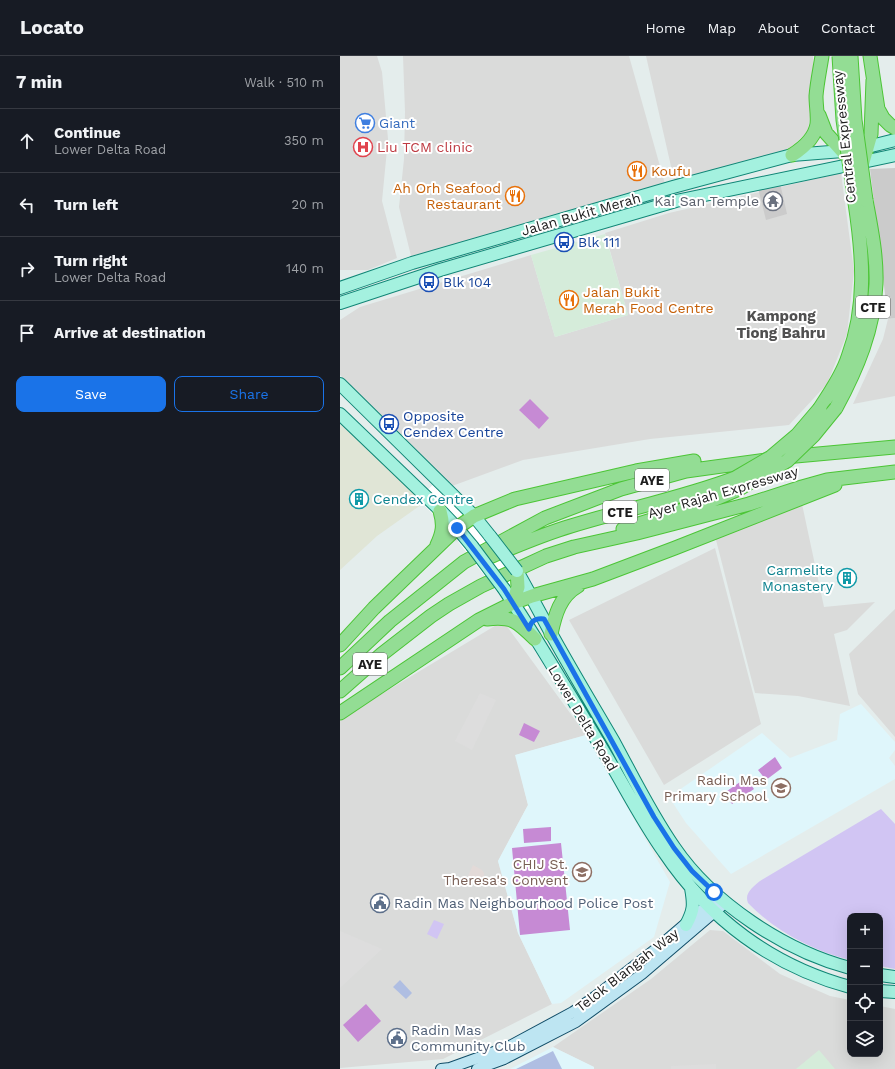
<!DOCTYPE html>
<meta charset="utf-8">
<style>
:root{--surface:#171b24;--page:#20242c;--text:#f1f3f6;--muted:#9ea1a6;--line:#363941;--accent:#1a73e8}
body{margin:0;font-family:"Work Sans",sans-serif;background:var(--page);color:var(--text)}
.controls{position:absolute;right:12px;bottom:12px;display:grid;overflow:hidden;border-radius:8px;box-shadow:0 4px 16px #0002}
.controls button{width:36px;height:36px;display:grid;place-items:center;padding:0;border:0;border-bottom:1px solid var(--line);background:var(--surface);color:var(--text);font:20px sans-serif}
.stop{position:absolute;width:12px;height:12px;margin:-9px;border:3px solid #1a73e8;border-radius:50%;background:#fff}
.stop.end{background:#1a73e8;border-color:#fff;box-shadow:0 1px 4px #0008}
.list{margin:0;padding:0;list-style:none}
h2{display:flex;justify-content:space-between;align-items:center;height:52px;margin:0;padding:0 16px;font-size:17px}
h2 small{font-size:13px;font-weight:400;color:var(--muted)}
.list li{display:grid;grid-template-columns:26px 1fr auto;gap:12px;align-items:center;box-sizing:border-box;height:64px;padding:0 16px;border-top:1px solid var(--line)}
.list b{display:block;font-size:15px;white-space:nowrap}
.list p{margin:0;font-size:13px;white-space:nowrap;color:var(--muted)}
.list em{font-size:13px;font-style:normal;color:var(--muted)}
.actions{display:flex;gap:8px;padding:12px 16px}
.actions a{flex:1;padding:9px 0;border:1px solid var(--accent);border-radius:8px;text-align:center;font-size:14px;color:var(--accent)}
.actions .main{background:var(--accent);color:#fff}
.icon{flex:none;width:22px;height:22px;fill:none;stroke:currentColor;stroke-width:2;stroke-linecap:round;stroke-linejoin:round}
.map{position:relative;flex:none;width:555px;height:1013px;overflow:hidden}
header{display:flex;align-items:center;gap:24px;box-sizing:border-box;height:56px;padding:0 20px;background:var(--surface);border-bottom:1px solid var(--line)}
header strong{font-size:19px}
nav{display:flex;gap:22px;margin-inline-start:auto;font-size:14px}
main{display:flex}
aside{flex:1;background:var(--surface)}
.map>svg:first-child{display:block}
</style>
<header>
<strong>Locato</strong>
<nav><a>Home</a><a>Map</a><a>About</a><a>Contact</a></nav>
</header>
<main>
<aside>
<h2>7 min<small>Walk · 510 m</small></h2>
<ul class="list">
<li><svg class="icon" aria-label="ahead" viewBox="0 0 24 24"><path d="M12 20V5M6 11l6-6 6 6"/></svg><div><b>Continue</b><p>Lower Delta Road</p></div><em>350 m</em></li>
<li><svg class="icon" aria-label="left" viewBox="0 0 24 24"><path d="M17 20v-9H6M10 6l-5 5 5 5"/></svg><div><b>Turn left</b></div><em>20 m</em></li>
<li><svg class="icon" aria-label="right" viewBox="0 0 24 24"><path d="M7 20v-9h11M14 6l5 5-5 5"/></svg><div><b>Turn right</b><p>Lower Delta Road</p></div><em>140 m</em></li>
<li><svg class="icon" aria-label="arrive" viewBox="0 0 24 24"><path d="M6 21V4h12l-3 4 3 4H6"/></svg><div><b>Arrive at destination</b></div></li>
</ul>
<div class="actions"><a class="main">Save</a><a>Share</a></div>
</aside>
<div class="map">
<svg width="555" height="1013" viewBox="0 0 555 1013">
<rect width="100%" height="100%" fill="#e4edec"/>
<path fill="#dadbda" d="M0,0H37L42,16L48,83L42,145L57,202L28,214H0Z
M63,0H289L325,128L203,166L71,200L59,151L64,103L65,56Z
M306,0H473L474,28L468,75L446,96L335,128Z
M501,117L514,215L507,278L487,328L449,369L310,383L183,404L112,430L0,319V264L20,251L191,199L215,281L288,259L265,177L329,157Z
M555,262V340L513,348L543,283L548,263Z
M462,448L484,551L535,546L507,574L494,578L510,650L458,640L415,637L375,480Z
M375,492L421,668L324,729L229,564Z
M555,553V681L518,638L509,598Z
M163,565L246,679L176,699L188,749L158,805L178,877L212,948L103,1003L0,1012V663Z
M370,874L383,875L440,918L490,940L510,944V998H540V950L555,953V1013H254V1011L213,991L311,923Z"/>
<path fill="#d5ecda" d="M265,178L288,259L215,281L191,199Z
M479,994L495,1013H456Z"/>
<path fill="#e0e5d6" d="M0,368L85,446L37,480L0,514Z"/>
<path fill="#dff6fb" d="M521,648L555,686V694L549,702L555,710V723L391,818L346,767L329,741L422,677L450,702L497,684L500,658Z
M246,679L330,826L314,881L221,947L212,948L178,877L158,805L188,749L175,699Z
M213,991L254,1011V1013H170Z"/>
<path fill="#cbcbcb" d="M555,112V262L548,263L530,113Z
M440,127L447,158L426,164L418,132Z"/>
<path fill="#afbee2" d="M60,924L72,937L66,943L53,931Z
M213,995L222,1013H176Z"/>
<path fill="#d1c5f3" d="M541,753L555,768V913L540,910V860H510V904C473,895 435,875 408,847C404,837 413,831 420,825Z
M94,864L104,868L97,883L87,878Z"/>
<path fill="#c68ad4" d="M190,343L209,362L199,373L179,354Z
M184,667L200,675L194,686L179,679Z
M435,701L442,712L426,724L418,714Z
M406,722L414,733L392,748L384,737Z
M211,771V785L184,787L183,773Z
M221,787L230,874L180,879L172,792Z
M26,948L41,965L18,986L3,969Z"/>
<path fill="#ddd" d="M140,637L156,644L132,694L115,685Z
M0,875L42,893L0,932Z
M376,1008V1013H331V1010Z"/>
<path fill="#e3dad8" d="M133,809L142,814L144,817V820L140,825H137L128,820Z"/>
<path fill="#fff" d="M101,421L129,444L191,525L201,547L173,559L161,541L110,475L78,443Z"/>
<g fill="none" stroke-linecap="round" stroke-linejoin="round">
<g stroke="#104d68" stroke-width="12">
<path id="secondary" d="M101,1013L110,1012L168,991L233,956L256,940L316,893L378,840
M137,1013L164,1003L236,966L302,918L385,847"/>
</g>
<g stroke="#108676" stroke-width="14">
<path id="primary" d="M0,232L72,207L333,131L452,99L503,95L527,91L555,84
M0,247L100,214L336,145L523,106L555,99
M0,328L134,460L150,480
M0,358L99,453L117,472L132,490
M177,515C189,536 200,557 212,579C232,615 253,650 274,686C293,721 311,758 334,791C372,847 445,895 510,912
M164,533C202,590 236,649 271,708C288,737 304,768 324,796C369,863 432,910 510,931
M346,869C354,854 354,849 351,832
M540,919L555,921
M540,935L555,936"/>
</g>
<g stroke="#4cc536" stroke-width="15">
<path id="motorway" d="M530,0L538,53L543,62L550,69L555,72
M479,59L486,77L512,106
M452,99C463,92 475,82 477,68C478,59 476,50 476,40C477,27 480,13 482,0
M523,106L531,78L533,24
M480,352C490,336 502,320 508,301C527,250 523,200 515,147
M496,352C517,313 534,273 536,228C537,200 531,171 526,144
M445,401L555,391
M283,473L368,446L399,433
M97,489C103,476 104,469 100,455
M152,500C178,489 204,478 231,470C286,453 342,442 395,422
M173,547L178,531L177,515
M147,563C172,560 177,565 195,583
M211,578C215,559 220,540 238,530
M0,589L34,552L117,472L134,460L175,443L296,415L354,405
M0,612L50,565L124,506L205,462L281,433L346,415L426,404
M0,635L42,598L91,560L109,548L141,530L206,500L234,491L297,477L409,448L462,431L487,424L555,416
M0,657L139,564L173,547L192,540L253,523L335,492L495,429"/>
</g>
<use href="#secondary" stroke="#bde5f2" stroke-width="10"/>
<use href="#primary" stroke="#a4f1df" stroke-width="12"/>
<use href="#motorway" stroke="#93dd94" stroke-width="13"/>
<g stroke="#108676" stroke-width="14" stroke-linecap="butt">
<path id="primary-bridge" d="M150,480L177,515
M132,490L164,533"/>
</g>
<g stroke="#4cc536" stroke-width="15" stroke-linecap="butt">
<path id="motorway-bridge" d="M499,0L503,64L515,147
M511,0L515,64L526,144
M395,422L431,401L457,379L480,352
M399,433L447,405L474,379L496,352"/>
</g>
<use href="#primary-bridge" stroke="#a4f1df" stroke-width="12"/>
<use href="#motorway-bridge" stroke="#93dd94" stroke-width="13"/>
</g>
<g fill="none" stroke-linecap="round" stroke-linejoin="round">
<path stroke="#1a73e8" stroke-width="5" d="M117,472L164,533L189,573C191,564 196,562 204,563L314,761L334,792L352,815L374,836"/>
</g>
<defs>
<g id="supermarket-ring" transform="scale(1)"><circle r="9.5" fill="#fff" stroke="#3f7fe0" stroke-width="1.5"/><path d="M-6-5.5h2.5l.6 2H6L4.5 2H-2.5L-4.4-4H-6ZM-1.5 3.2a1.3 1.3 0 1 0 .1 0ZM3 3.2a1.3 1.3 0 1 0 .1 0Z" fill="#3f7fe0"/></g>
<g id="hospital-ring" transform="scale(1)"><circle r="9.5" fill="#fff" stroke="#e0444e" stroke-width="1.5"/><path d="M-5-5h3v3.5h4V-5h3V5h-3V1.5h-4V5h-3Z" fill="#e0444e"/></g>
<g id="restaurant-ring" transform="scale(1)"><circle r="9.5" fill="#fff" stroke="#e8710a" stroke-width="1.5"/><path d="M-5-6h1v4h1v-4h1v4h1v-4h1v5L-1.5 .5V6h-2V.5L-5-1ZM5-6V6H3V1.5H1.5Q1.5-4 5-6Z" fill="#e8710a"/></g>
<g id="temple-ring" transform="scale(1)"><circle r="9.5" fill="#fff" stroke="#6b7280" stroke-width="1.5"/><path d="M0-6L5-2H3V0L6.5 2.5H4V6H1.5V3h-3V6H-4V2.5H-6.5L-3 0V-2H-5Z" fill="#6b7280"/></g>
<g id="bus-ring" transform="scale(1)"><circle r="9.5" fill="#fff" stroke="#1a4fb4" stroke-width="1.5"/><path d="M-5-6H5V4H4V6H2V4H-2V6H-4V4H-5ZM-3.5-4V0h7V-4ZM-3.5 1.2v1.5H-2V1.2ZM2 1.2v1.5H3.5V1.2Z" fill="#1a4fb4"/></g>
<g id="building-ring" transform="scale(1)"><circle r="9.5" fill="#fff" stroke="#0f9aa8" stroke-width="1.5"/><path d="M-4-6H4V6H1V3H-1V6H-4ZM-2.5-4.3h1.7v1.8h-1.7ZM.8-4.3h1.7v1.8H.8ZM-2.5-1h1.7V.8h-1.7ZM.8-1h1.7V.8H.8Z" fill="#0f9aa8"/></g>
<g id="school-ring" transform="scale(1)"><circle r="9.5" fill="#fff" stroke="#8d6e63" stroke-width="1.5"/><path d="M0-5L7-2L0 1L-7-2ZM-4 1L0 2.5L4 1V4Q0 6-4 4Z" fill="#8d6e63"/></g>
<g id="civic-ring" transform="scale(1)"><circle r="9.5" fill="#fff" stroke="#5c6f8a" stroke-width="1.5"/><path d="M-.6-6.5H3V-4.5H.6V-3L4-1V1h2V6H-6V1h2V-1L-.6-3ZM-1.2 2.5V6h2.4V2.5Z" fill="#5c6f8a"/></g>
</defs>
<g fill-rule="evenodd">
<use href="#supermarket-ring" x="25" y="67"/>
<use href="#hospital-ring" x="23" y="91"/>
<use href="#restaurant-ring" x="297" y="115"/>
<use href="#restaurant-ring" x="175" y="140"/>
<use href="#temple-ring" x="433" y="145"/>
<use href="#bus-ring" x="224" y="186"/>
<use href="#bus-ring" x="89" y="226"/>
<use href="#restaurant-ring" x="229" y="244"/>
<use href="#bus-ring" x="49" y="368"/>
<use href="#building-ring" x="19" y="443"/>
<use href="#building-ring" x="507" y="522"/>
<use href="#school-ring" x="441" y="732"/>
<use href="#school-ring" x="242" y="816"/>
<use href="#civic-ring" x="40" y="847"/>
<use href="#civic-ring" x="57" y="982"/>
</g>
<g text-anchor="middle" stroke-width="4" stroke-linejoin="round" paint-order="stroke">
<g fill="#fff" stroke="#616161" stroke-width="1">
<rect x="516" y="240" width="34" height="22" rx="3"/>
<rect x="295" y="413" width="34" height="22" rx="3"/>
<rect x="263" y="445" width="34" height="22" rx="3"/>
<rect x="13" y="597" width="34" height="22" rx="3"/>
</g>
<g font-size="13" font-weight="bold" fill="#1d1d1d">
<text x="533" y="256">CTE</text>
<text x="312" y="429">AYE</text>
<text x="280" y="461">CTE</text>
<text x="30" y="613">AYE</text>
</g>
<g font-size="14" fill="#366cbe" stroke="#fff" text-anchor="start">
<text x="39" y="72">Giant</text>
</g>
<g font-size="14" fill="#1d1d1d" stroke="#fff">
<text transform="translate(504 81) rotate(-96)" y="5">Central Expressway</text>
<text transform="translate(241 158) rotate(-16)" y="5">Jalan Bukit Merah</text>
<text transform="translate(383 436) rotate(-16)" y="5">Ayer Rajah Expressway</text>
<text transform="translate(243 662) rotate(59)" y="5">Lower Delta Road</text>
<text transform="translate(287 914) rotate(-38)" y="5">Telok Blangah Way</text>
</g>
<g font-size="14" fill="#be3a42" stroke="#fff" text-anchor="start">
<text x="37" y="96">Liu TCM clinic</text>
</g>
<g font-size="14" fill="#c56008" stroke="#fff" text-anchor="start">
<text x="311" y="120">Koufu</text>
<text x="161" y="137" text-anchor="end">Ah Orh Seafood<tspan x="161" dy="16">Restaurant</tspan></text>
<text x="243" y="241">Jalan Bukit<tspan x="243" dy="16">Merah Food Centre</tspan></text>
</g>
<g font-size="14" fill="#5b616d" stroke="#fff" text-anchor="end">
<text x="419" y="150">Kai San Temple</text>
</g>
<g font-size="14" fill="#164399" stroke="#fff" text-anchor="start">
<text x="238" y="191">Blk 111</text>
<text x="103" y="231">Blk 104</text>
<text x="63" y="365">Opposite<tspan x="63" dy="16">Cendex Centre</tspan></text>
</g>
<g font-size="14" fill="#0d838f" stroke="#fff" text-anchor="start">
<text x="33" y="448">Cendex Centre</text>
<text x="493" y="519" text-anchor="end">Carmelite<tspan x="493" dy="16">Monastery</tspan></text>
</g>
<g font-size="14" fill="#785e54" stroke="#fff" text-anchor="end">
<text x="427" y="729">Radin Mas<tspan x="427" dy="16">Primary School</tspan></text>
<text x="228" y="813">CHIJ St.<tspan x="228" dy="16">Theresa's Convent</tspan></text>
</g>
<g font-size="14" fill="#4e5e75" stroke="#fff" text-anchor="start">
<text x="54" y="852">Radin Mas Neighbourhood Police Post</text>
<text x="71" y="979">Radin Mas<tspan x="71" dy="16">Community Club</tspan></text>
</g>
<g font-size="15" font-weight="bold" fill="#505050" stroke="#fff">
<text x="441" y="265">Kampong<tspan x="441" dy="17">Tiong Bahru</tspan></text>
</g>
</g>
</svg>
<div class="controls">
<button>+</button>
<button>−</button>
<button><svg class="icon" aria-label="locate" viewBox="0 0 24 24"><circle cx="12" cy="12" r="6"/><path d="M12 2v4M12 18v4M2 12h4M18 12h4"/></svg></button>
<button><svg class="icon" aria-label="layers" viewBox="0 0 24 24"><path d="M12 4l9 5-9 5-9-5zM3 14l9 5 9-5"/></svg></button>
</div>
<div class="stop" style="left:374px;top:836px"></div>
<div class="stop end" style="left:117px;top:472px"></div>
</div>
</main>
